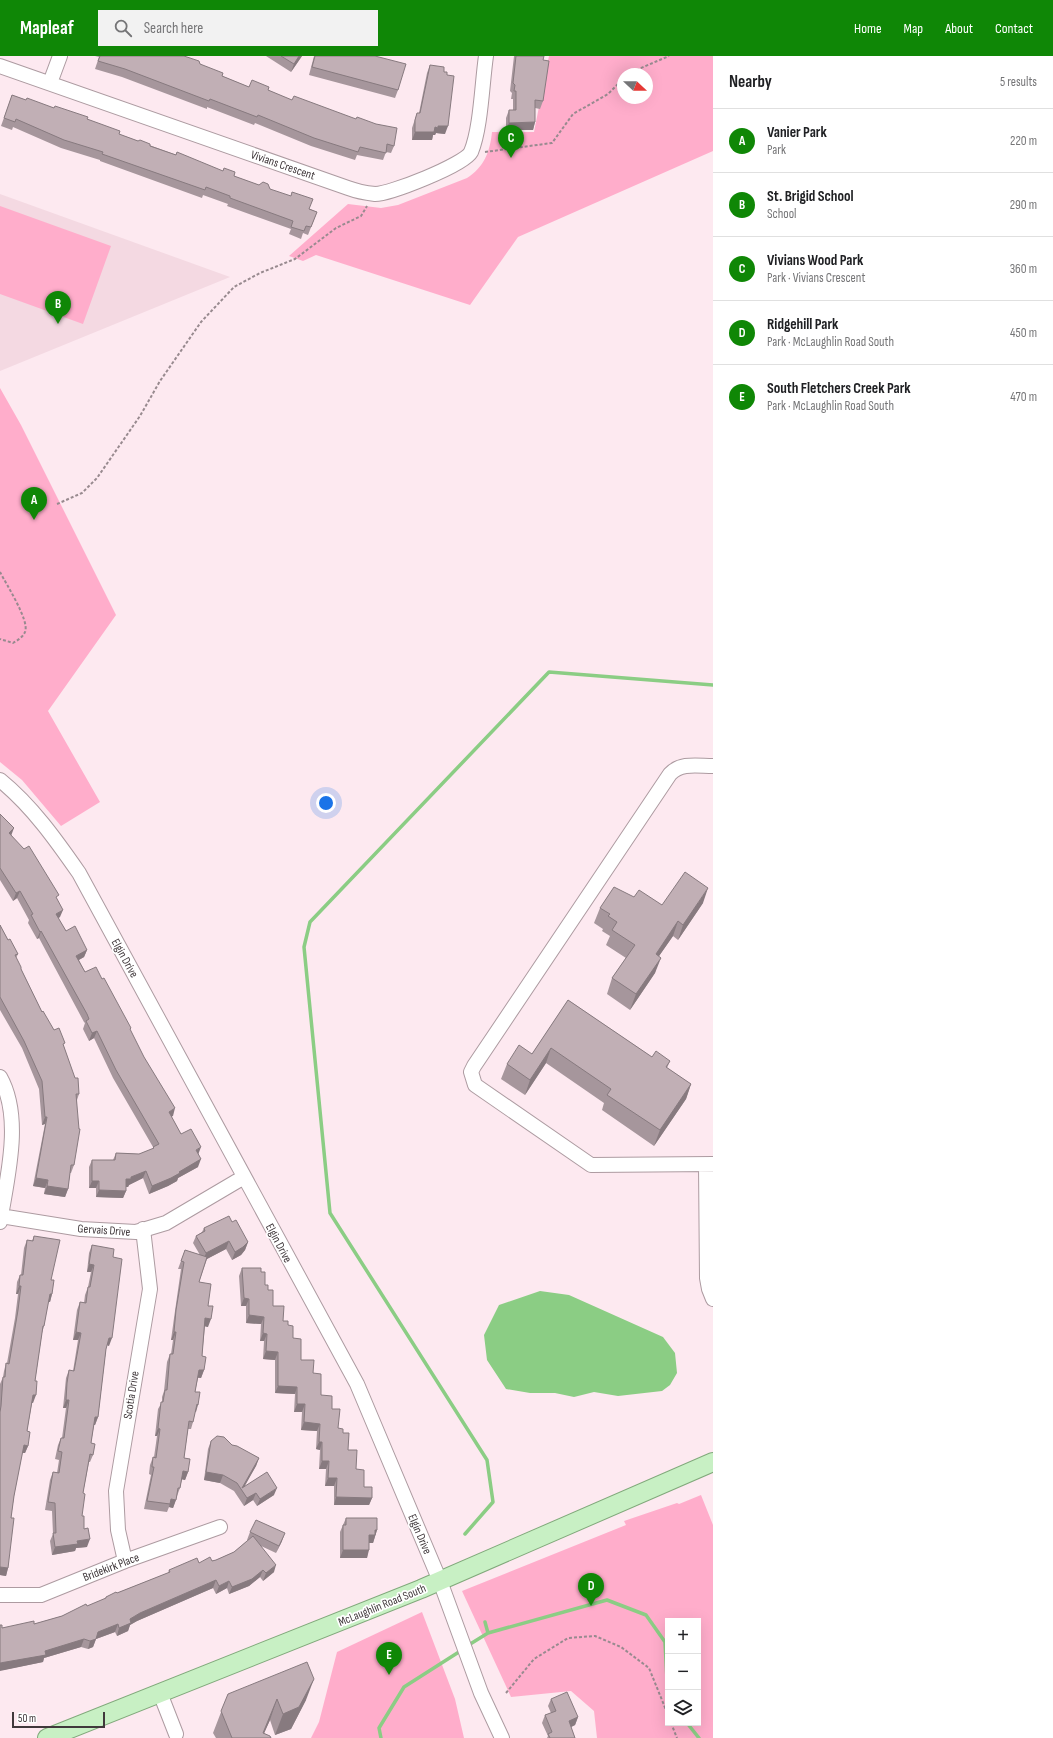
<!DOCTYPE html>
<meta charset="utf-8">
<style>
:root{--surface:#fff;--page:#f2f2f2;--text:#202124;--muted:#757577;--line:#e0e0e0;--accent:#0f8706}
body{margin:0;font-family:"Sofia Sans Condensed",sans-serif;background:var(--page);color:var(--text)}
.controls{position:absolute;right:12px;bottom:12px;display:grid;overflow:hidden;border-radius:0px;box-shadow:0 4px 16px #0002}
.controls button{width:36px;height:36px;display:grid;place-items:center;padding:0;border:0;border-bottom:1px solid var(--line);background:var(--surface);color:var(--text);font:20px sans-serif}
.compass{position:absolute;left:617px;top:12px;width:36px;height:36px;border-radius:50%;background:var(--surface);box-shadow:0 4px 16px #0002;rotate:112deg}
.scale{position:absolute;left:12px;bottom:10px;width:93px;box-sizing:border-box;padding-left:4px;border:2px solid #40383b;border-top:0;font-size:11px;line-height:14px;white-space:nowrap;color:#40383b;-webkit-text-stroke:3px #fff;paint-order:stroke}
.you{position:absolute;left:326px;top:747px;width:14px;height:14px;margin:-10px;border:3px solid #fff;border-radius:50%;background:#1a73e8;box-shadow:0 0 0 6px #1a73e833}
.badge{display:grid;place-items:center;width:26px;height:26px;border-radius:50%;background:var(--accent);color:#fff;font-size:13px;font-weight:700}
.pin{position:absolute;translate:-50% -33px;filter:drop-shadow(0 1px 2px #0008)}
.pin::after{content:'';position:absolute;top:21px;width:14px;height:12px;background:inherit;clip-path:polygon(0 0,100% 0,50% 100%)}
.list{margin:0;padding:0;list-style:none}
h2{display:flex;justify-content:space-between;align-items:center;height:52px;margin:0;padding:0 16px;font-size:17px}
h2 small{font-size:13px;font-weight:400;color:var(--muted)}
.list li{display:grid;grid-template-columns:26px 1fr auto;gap:12px;align-items:center;box-sizing:border-box;height:64px;padding:0 16px;border-top:1px solid var(--line)}
.list b{display:block;font-size:15px;white-space:nowrap}
.list p{margin:0;font-size:13px;white-space:nowrap;color:var(--muted)}
.list em{font-size:13px;font-style:normal;color:var(--muted)}
.icon{flex:none;width:22px;height:22px;fill:none;stroke:currentColor;stroke-width:2;stroke-linecap:round;stroke-linejoin:round}
.map{position:relative;flex:none;width:713px;height:1682px;overflow:hidden}
header{display:flex;align-items:center;gap:24px;box-sizing:border-box;height:56px;padding:0 20px;background:var(--accent);color:#fff}
header strong{font-size:19px}
nav{display:flex;gap:22px;margin-inline-start:auto;font-size:14px}
.search{width:280px;height:36px;background:var(--page);display:flex;align-items:center;gap:10px;box-sizing:border-box;padding:0 14px;border-radius:0px;color:var(--muted);font-size:15px}
main{display:flex}
aside{flex:1;background:var(--surface)}
.map>svg:first-child{display:block}
</style>
<header>
<strong>Mapleaf</strong>
<div class="search"><svg class="icon" aria-label="search" viewBox="0 0 24 24"><circle cx="10" cy="10" r="6"/><path d="M15 15l6 6"/></svg>Search here</div>
<nav><a>Home</a><a>Map</a><a>About</a><a>Contact</a></nav>
</header>
<main>
<div class="map">
<svg width="713" height="1682" viewBox="0 0 713 1682">
<rect width="100%" height="100%" fill="#fde9f0"/>
<path fill="#f4d9e2" d="M0,138L230,221L0,315Z"/>
<path fill="#ffadcb" fill-rule="evenodd" d="M549,0H713V95L518,181L470,249L316,199L303,205L289,200L348,148L381,152L398,149L467,122C484,111 490,96 492,76H534ZM623,18H647V42H623Z
M0,150L111,190L83,268L0,238Z
M0,332L21,369L116,559L48,655L100,746L61,770L22,724L0,706Z
M701,1439L713,1469V1682H597L594,1655L571,1635L511,1641L462,1535L626,1469L624,1465L677,1447L679,1448ZM668,1565H698V1667H668Z
M422,1556L455,1643L464,1682H311L319,1666L337,1596Z"/>
<path fill="#8bcd84" d="M540,1235L569,1239L663,1281L675,1297L677,1317L670,1329L662,1335L618,1340L594,1336L574,1341L555,1337H530L506,1333L487,1304L484,1279L499,1249Z"/>
<g fill="none" stroke-linecap="round" stroke-linejoin="round">
<path stroke="#8bcd84" stroke-width="3.5" d="M465,1478L493,1446L487,1404L330,1157L304,891L310,866L549,616L713,629
M485,1566L488,1577
M467,1590L488,1577L607,1544L646,1559L665,1586L668,1642
M687,1667L699,1682
M381,1682L379,1672L404,1631L462,1594"/>
<g stroke="#ad9ba1" stroke-width="16">
<path id="minor" d="M0,10L348,132C356,135 366,137 375,138C390,138 464,109 471,96C481,72 482,27 486,0
M50,27L60,0
M713,710C698,710 681,706 670,718L474,1010L471,1016L475,1029L591,1109L713,1108
M0,724C32,750 56,784 79,817L357,1328L440,1525L481,1637L502,1682
M0,1021C23,1062 7,1122 0,1166
M706,1109L707,1222L709,1233L713,1243
M0,1160L81,1173L136,1176L166,1167L244,1121
M125,1505L118,1474L116,1435L150,1233L143,1173
M0,1539H41L125,1505L220,1471
M160,1637L176,1678"/>
</g>
<g stroke="#81a97b" stroke-width="20">
<path id="major" d="M47,1682L421,1533L713,1406"/>
</g>
<path stroke="#988a8f" stroke-width="2" stroke-dasharray="3 2" stroke-linecap="butt" d="M627,18L669,0
M485,96L552,87L573,58L608,38L623,23
M57,448L82,437L97,422L140,360L160,325L201,266L234,231L260,217L295,203L336,172L361,160L367,150
M0,516C6,528 30,565 25,576C23,581 18,584 13,587L0,583
M506,1637L534,1603L568,1582L595,1580L621,1591L649,1612L668,1659
M671,1667L677,1682"/>
<use href="#minor" stroke="#fff" stroke-width="14"/>
<use href="#major" stroke="#c8f0c4" stroke-width="18"/>
</g>
<path fill="#a6969c" d="M95,0H184L200,8L222,20L249,31L268,34L394,90L391,97L386,96L383,104L357,99L355,104L311,90L255,67L254,69L207,51V53L122,21L95,13L99,1Z
M266,0H302L291,16Z
M314,0H375L398,34L395,42L309,19Z
M514,0H544L543,4V45L540,53L535,52V66L533,74H506V62L509,54H513V43H511L512,37L510,35Z
M430,9L444,16L447,19L445,78L436,77L435,79H433L432,84H412V72L417,57H419L427,17Z
M12,39L26,44L54,52L87,63L119,78L270,133L310,153L317,156L308,179L303,177L301,183L289,178L291,173L227,150L228,148L203,139L202,142L100,105V104L61,92L13,71L12,74L1,70Z
M0,758L12,780L57,843L60,861L58,862L66,875L87,894L84,901L79,904L85,916L130,974L173,1060H171L181,1078L198,1099V1111L178,1122L177,1125L168,1130L149,1138L143,1122L129,1129L128,1131H126V1135L123,1142L96,1141V1132H89V1111L92,1104H113L116,1097L139,1098L153,1093V1091L113,1022L94,982L89,985L83,973L85,967L84,966L39,882L37,883L28,867L29,864L17,842L13,845L0,824Z
M634,841L662,849L703,847L678,884L673,880L659,900L655,917L630,954L607,938L612,922L626,902L606,889L610,880L602,875L603,873L594,867L600,852Z
M0,869L8,884L18,898L16,902L21,913L42,956L64,991L79,1038L77,1044L74,1109L71,1117H70L68,1133L65,1141L44,1138L45,1132L33,1130L45,1068L42,1069L39,1033L22,992L0,954Z
M568,944L652,1001L670,1005L667,1012L691,1028L686,1043L654,1090L602,1054L604,1047L546,1007L525,1039L501,1023L507,1008L532,998Z
M232,1166L248,1186L245,1194L241,1199L232,1204L226,1193L207,1203L199,1226L208,1250V1271L205,1270L202,1300L204,1314L201,1322H198L195,1336L196,1356H195L193,1366L191,1373H188L184,1402L188,1416L185,1424L182,1423L180,1432L177,1440L173,1452L169,1451L167,1456L144,1453L151,1419L149,1418L150,1409L153,1401H154L157,1380H155L158,1353L162,1346V1341L164,1335L167,1306L170,1298H171L173,1284H171L174,1262L181,1213H178L185,1194L200,1199L193,1187L196,1180L202,1176L204,1172Z
M34,1180L51,1224L52,1238L50,1246H48L44,1270L42,1277L35,1325L33,1347H32L27,1375L28,1390L25,1397H22L14,1440L11,1462L8,1512L6,1520L0,1519V1328L3,1321L4,1315L6,1307H7L15,1262L18,1238H16L17,1226L20,1219H21L24,1192L27,1184L32,1185Z
M92,1189L113,1201L109,1290L107,1289L106,1293L98,1361L95,1369H94L91,1387L93,1399L90,1406H89L83,1437L82,1460L87,1491L76,1492L75,1495L52,1499L50,1485L53,1478L52,1455L45,1454L50,1424L53,1416L57,1417L59,1404L55,1403L58,1389L61,1382H62L66,1352H63L66,1322L69,1314L73,1315L78,1284H73L77,1254L80,1246L84,1247L85,1239L88,1231L91,1216H87L89,1197Z
M242,1212L261,1216L265,1229L268,1234L273,1250L283,1265L288,1269L301,1304L313,1317L321,1339L332,1353L338,1372L343,1377L348,1394L356,1413L364,1431L372,1442L369,1449H334V1430H325L326,1413H319L320,1394L316,1393L317,1375L301,1374L302,1356H294L295,1338L275,1337V1304L263,1303L264,1285H260L261,1268L246,1267V1250H241L239,1220Z
M211,1385L232,1389L259,1402L256,1410L244,1430L274,1439L257,1450L253,1444L244,1450L234,1435L220,1427L204,1424L208,1393Z
M346,1462L377,1474L373,1487H369L367,1502H340V1476Z
M250,1476L282,1485L276,1497L261,1490L274,1516L263,1525L260,1521L249,1530L229,1538L227,1532L216,1538L213,1532L137,1565L130,1569L128,1575L117,1580L115,1576L96,1583L93,1591L88,1593L81,1591L44,1602L43,1606L3,1614L2,1572L34,1568L62,1560L87,1550L105,1543L106,1541L117,1537L168,1517L169,1514L199,1507L216,1504L234,1496L248,1484H247Z
M228,1638L306,1644L291,1673L275,1679L270,1664L264,1677L271,1682H216L213,1677Z
M551,1643L578,1661L575,1669L571,1671L575,1682H547L548,1680L542,1667L545,1659L551,1657L548,1650Z"/>
<path fill="#877a7f" d="M299,0H302L291,16L294,8Z
M535,66L533,74H506L509,67Z
M438,70H448L445,78L436,77L435,79H433L432,84H412L415,76L435,71Z
M14,772L11,780L9,777Z
M708,832L703,847L678,884L683,869Z
M20,835L17,842L13,845L16,837Z
M63,854L60,861L53,865L56,858Z
M678,865L673,880L650,913L656,898Z
M41,875L39,882L37,883L40,876Z
M87,894L84,901L73,907L76,900Z
M661,902L655,917L630,954L636,938Z
M97,975L94,982L89,985L92,977Z
M551,992L546,1007L525,1039L530,1024Z
M691,1028L686,1043L654,1090L660,1074Z
M175,1052L173,1060L166,1063L169,1056Z
M45,1061H47L45,1068L42,1069Z
M201,1091L198,1099L196,1094Z
M201,1103L198,1111L178,1122L177,1125L168,1130L149,1138L152,1130Z
M146,1115L143,1122L129,1129L128,1131H124L126,1123Z
M36,1122L48,1124L45,1132L33,1130Z
M92,1125H99L96,1132H89Z
M47,1130L68,1133L65,1141L44,1138Z
M99,1134L126,1135L123,1142L96,1141Z
M229,1185L226,1193L203,1205L206,1197Z
M248,1186L245,1194L241,1199L232,1204L235,1196Z
M89,1208L94,1209L91,1216H87Z
M19,1230H21L18,1238H16Z
M50,1238H52L50,1246L47,1245Z
M244,1242L249,1243L246,1250H241Z
M249,1259L264,1261L261,1268L246,1267Z
M205,1262L211,1263L208,1271L203,1270Z
M76,1276L81,1277L78,1284H73Z
M174,1276H176L173,1284H171Z
M263,1277L267,1278L264,1285H260Z
M109,1282H112L109,1290L107,1289Z
M266,1295L278,1296L275,1304L263,1303Z
M199,1314H204L201,1322L196,1321Z
M278,1330L297,1331L295,1338L275,1337Z
M33,1339H36L33,1347L30,1346Z
M66,1344H69L66,1352H63Z
M197,1348L198,1349L196,1356H194Z
M297,1348H305L302,1356H294Z
M95,1361H98L95,1369H92Z
M304,1366L320,1368L317,1375L301,1374Z
M158,1372L160,1373L157,1380H155Z
M319,1386H322L320,1394L316,1393Z
M24,1389L28,1390L25,1397H21Z
M259,1402L256,1410L242,1435V1432Z
M322,1405H329L326,1413H319Z
M183,1415L188,1416L185,1424L180,1423Z
M206,1416L223,1419L220,1427L204,1424Z
M328,1422H337L334,1430H325Z
M277,1432L274,1439L257,1450L260,1443Z
M256,1437L253,1444L244,1450L247,1442Z
M336,1441L372,1442L369,1449H334Z
M171,1443L176,1444L173,1452L169,1451Z
M375,1474H377L373,1487H366L369,1479Z
M285,1477L282,1485L276,1497L279,1490Z
M90,1483L87,1491L76,1492L75,1495L52,1499L55,1491L77,1485Z
M343,1494H369L367,1502H340Z
M276,1509L274,1516L263,1525L266,1517Z
M0,1511L8,1512L6,1520L0,1519Z
M263,1514L260,1521L249,1530L229,1538L232,1531Z
M216,1524L213,1532L137,1565L130,1569L128,1575L117,1580L119,1572L130,1563L140,1557Z
M229,1525L227,1532L216,1538L219,1530Z
M118,1568L115,1576L96,1583L93,1591L88,1593L90,1585L98,1576Z
M84,1583L81,1591L44,1602L43,1606L0,1615V1607Z
M314,1623L306,1644L291,1673L275,1679L283,1658Z
M277,1643L270,1664L262,1682H261Z
M578,1661L575,1669L567,1673L569,1665Z"/>
<path fill="#c1afb5" stroke="#877a7f" d="M100,0H184L199,5L200,8L223,17L222,20L249,31L252,24L269,31L268,34L292,44L294,40L356,63L357,61L376,68L397,72L394,90L387,88L386,97L360,91L358,96L314,82L258,59L257,61L210,43L209,45L125,13L98,5Z
M281,0H299L294,8Z
M315,0H375L406,8L398,34L312,11Z
M516,0H544L543,4L549,5L543,45L535,44V66L509,67V54H516V35H514L515,29L513,27Z
M430,9L444,11V16H447V19L454,20L448,70H438V72L435,71L434,76H415V64L417,57H420Z
M12,39L26,44L27,42L54,52L55,50L88,61L87,63L120,75L119,78L138,85L140,84L150,88V90L176,99L177,96L223,115L224,112L235,116L234,120L259,129L263,126L268,128L270,133L291,140L292,136L313,143L309,153L317,156L311,171L306,170L304,175L291,171L293,165L230,142V140L206,131L205,134L102,98L103,96L64,84L16,63L15,66L4,62Z
M0,758L14,772L9,777L24,793L29,790L59,839L56,841L63,854L56,858L66,875L75,870L87,894L76,900L85,916L96,911L102,923L104,922L131,972L130,973L144,1001L175,1052L169,1056L181,1078L191,1073L201,1091L196,1094L201,1103L179,1116L180,1117L171,1122L152,1130L146,1115L131,1121V1123H126V1135L99,1134V1125H92V1104H115L116,1097L139,1098L154,1092L153,1091L159,1088L116,1014L97,975L92,977L86,965L89,963L87,958L41,875L40,876L31,859L33,858L20,835L16,837L0,812Z
M685,816L708,832L683,869L678,865L656,898L661,902L636,938L612,922L635,889L612,874L617,866L608,860L610,858L600,852L614,831L634,841L639,834L662,849Z
M0,869L8,884L10,883L18,898L15,899L21,911V913L42,956L43,955L54,974L59,972L65,987L63,988L75,1022H78L79,1038H76L79,1073H80L74,1109H71L68,1133L47,1130L48,1124L36,1122L47,1061H45L42,1025L24,985L0,941Z
M568,944L652,1001L656,995L670,1005L666,1011L691,1028L660,1074L607,1039L611,1033L551,992L530,1024L507,1008L519,989L532,998Z
M229,1160L232,1166L236,1164L248,1186L243,1191L235,1196L229,1185L206,1197L196,1180L205,1175L204,1172Z
M34,1180L60,1184L51,1224H54L52,1238H50L44,1270H43L35,1325H37L36,1339H33L27,1375L30,1376L28,1390L24,1389L14,1440L11,1462H14L8,1512L0,1511V1356L1,1350L3,1321H5L6,1307L9,1308L18,1254L21,1230H19L20,1219H23L27,1184L33,1185Z
M92,1189L114,1193L113,1201L122,1203L112,1282H109L106,1293L98,1361H95L91,1387L95,1388L93,1399L90,1398L83,1437L85,1438L82,1460H84V1473L88,1472L90,1483L77,1485L78,1488L55,1491L53,1477H56L55,1447L48,1446L53,1416L59,1417L62,1396L58,1395L61,1382H64L69,1344H66L67,1327L69,1314L74,1315L81,1277L76,1276L80,1246L86,1247L88,1231H90L94,1209L89,1208Z
M185,1194L207,1201L199,1226L211,1228L208,1250H213L211,1263L205,1262L202,1300L206,1301L204,1314H199L195,1336H200L198,1349L197,1348L193,1366L189,1365L184,1402L190,1403L188,1416L183,1415L180,1432H178L176,1444L171,1443L170,1448L147,1445L154,1411H152L153,1401L156,1402L160,1373L158,1372L161,1346H163L165,1334H167L170,1298H173L176,1276H174L176,1254L184,1206L181,1205Z
M242,1212H261V1216H265V1229H268V1234H273V1250H284L283,1265H288V1269L293,1270V1282L301,1283V1304H314L313,1317L321,1318V1339L332,1340V1353H340L338,1372L343,1373V1377H349L348,1394H357L356,1413L364,1414V1431H372V1442L336,1441L337,1422H328L329,1405H322V1386H319L320,1368L304,1366L305,1348H297V1331L278,1330V1296L266,1295L267,1278L263,1277L264,1261L249,1259V1243L244,1242Z
M217,1380L224,1381L232,1389L237,1390L259,1402L242,1432L267,1416L277,1432L260,1443L256,1437L247,1442L237,1427L223,1419L206,1416L211,1385Z
M346,1462H377V1474H375V1479H369V1494H343V1469H346Z
M256,1464L285,1477L279,1490L250,1476Z
M253,1480L276,1509L266,1517L263,1514L252,1523L232,1531L229,1525L219,1530L216,1524L140,1557L130,1563L131,1567L119,1572L118,1568L98,1576L96,1583L90,1585L84,1583L45,1595L46,1599L0,1607V1569H2V1572L34,1565V1568L62,1560L86,1548L87,1550L106,1542V1541L116,1536L117,1537L170,1516L169,1514L197,1502L199,1507L210,1501L212,1505L216,1504L234,1496Z
M307,1606L314,1623L299,1651L283,1658L277,1643L263,1677L270,1680L271,1682H232L221,1655L228,1638Z
M567,1636L578,1661L569,1665L575,1682H550L548,1678L552,1676L545,1659L556,1655L551,1643Z"/>
<g text-anchor="middle" stroke-width="3.5" stroke-linejoin="round" paint-order="stroke">
<g font-size="12" fill="#40383b" stroke="#fff">
<text transform="translate(283 109) rotate(19)" y="4">Vivians Crescent</text>
<text transform="translate(125 902) rotate(61)" y="4">Elgin Drive</text>
<text transform="translate(104 1174) rotate(4)" y="4">Gervais Drive</text>
<text transform="translate(279 1187) rotate(62)" y="4">Elgin Drive</text>
<text transform="translate(131 1339) rotate(-81)" y="4">Scotia Drive</text>
<text transform="translate(420 1478) rotate(67)" y="4">Elgin Drive</text>
<text transform="translate(111 1511) rotate(-21)" y="4">Bridekirk Place</text>
<text transform="translate(382 1549) rotate(-22)" y="4">McLaughlin Road South</text>
</g>
</g>
</svg>
<div class="controls">
<button>+</button>
<button>−</button>
<button><svg class="icon" aria-label="layers" viewBox="0 0 24 24"><path d="M12 4l9 5-9 5-9-5zM3 14l9 5 9-5"/></svg></button>
</div>
<svg class="compass" viewBox="-18 -18 36 36"><path d="M0-13l5 13h-10z" fill="#e53935"/><path d="M0 13l5-13h-10z" fill="#757577"/></svg>
<div class="scale">50 m</div>
<div class="you"></div>
<div class="pin badge" style="left:34px;top:464px">A</div>
<div class="pin badge" style="left:58px;top:268px">B</div>
<div class="pin badge" style="left:511px;top:102px">C</div>
<div class="pin badge" style="left:591px;top:1550px">D</div>
<div class="pin badge" style="left:389px;top:1619px">E</div>
</div>
<aside>
<h2>Nearby<small>5 results</small></h2>
<ul class="list">
<li><span class="badge">A</span><div><b>Vanier Park</b><p>Park</p></div><em>220 m</em></li>
<li><span class="badge">B</span><div><b>St. Brigid School</b><p>School</p></div><em>290 m</em></li>
<li><span class="badge">C</span><div><b>Vivians Wood Park</b><p>Park · Vivians Crescent</p></div><em>360 m</em></li>
<li><span class="badge">D</span><div><b>Ridgehill Park</b><p>Park · McLaughlin Road South</p></div><em>450 m</em></li>
<li><span class="badge">E</span><div><b>South Fletchers Creek Park</b><p>Park · McLaughlin Road South</p></div><em>470 m</em></li>
</ul>
</aside>
</main>
